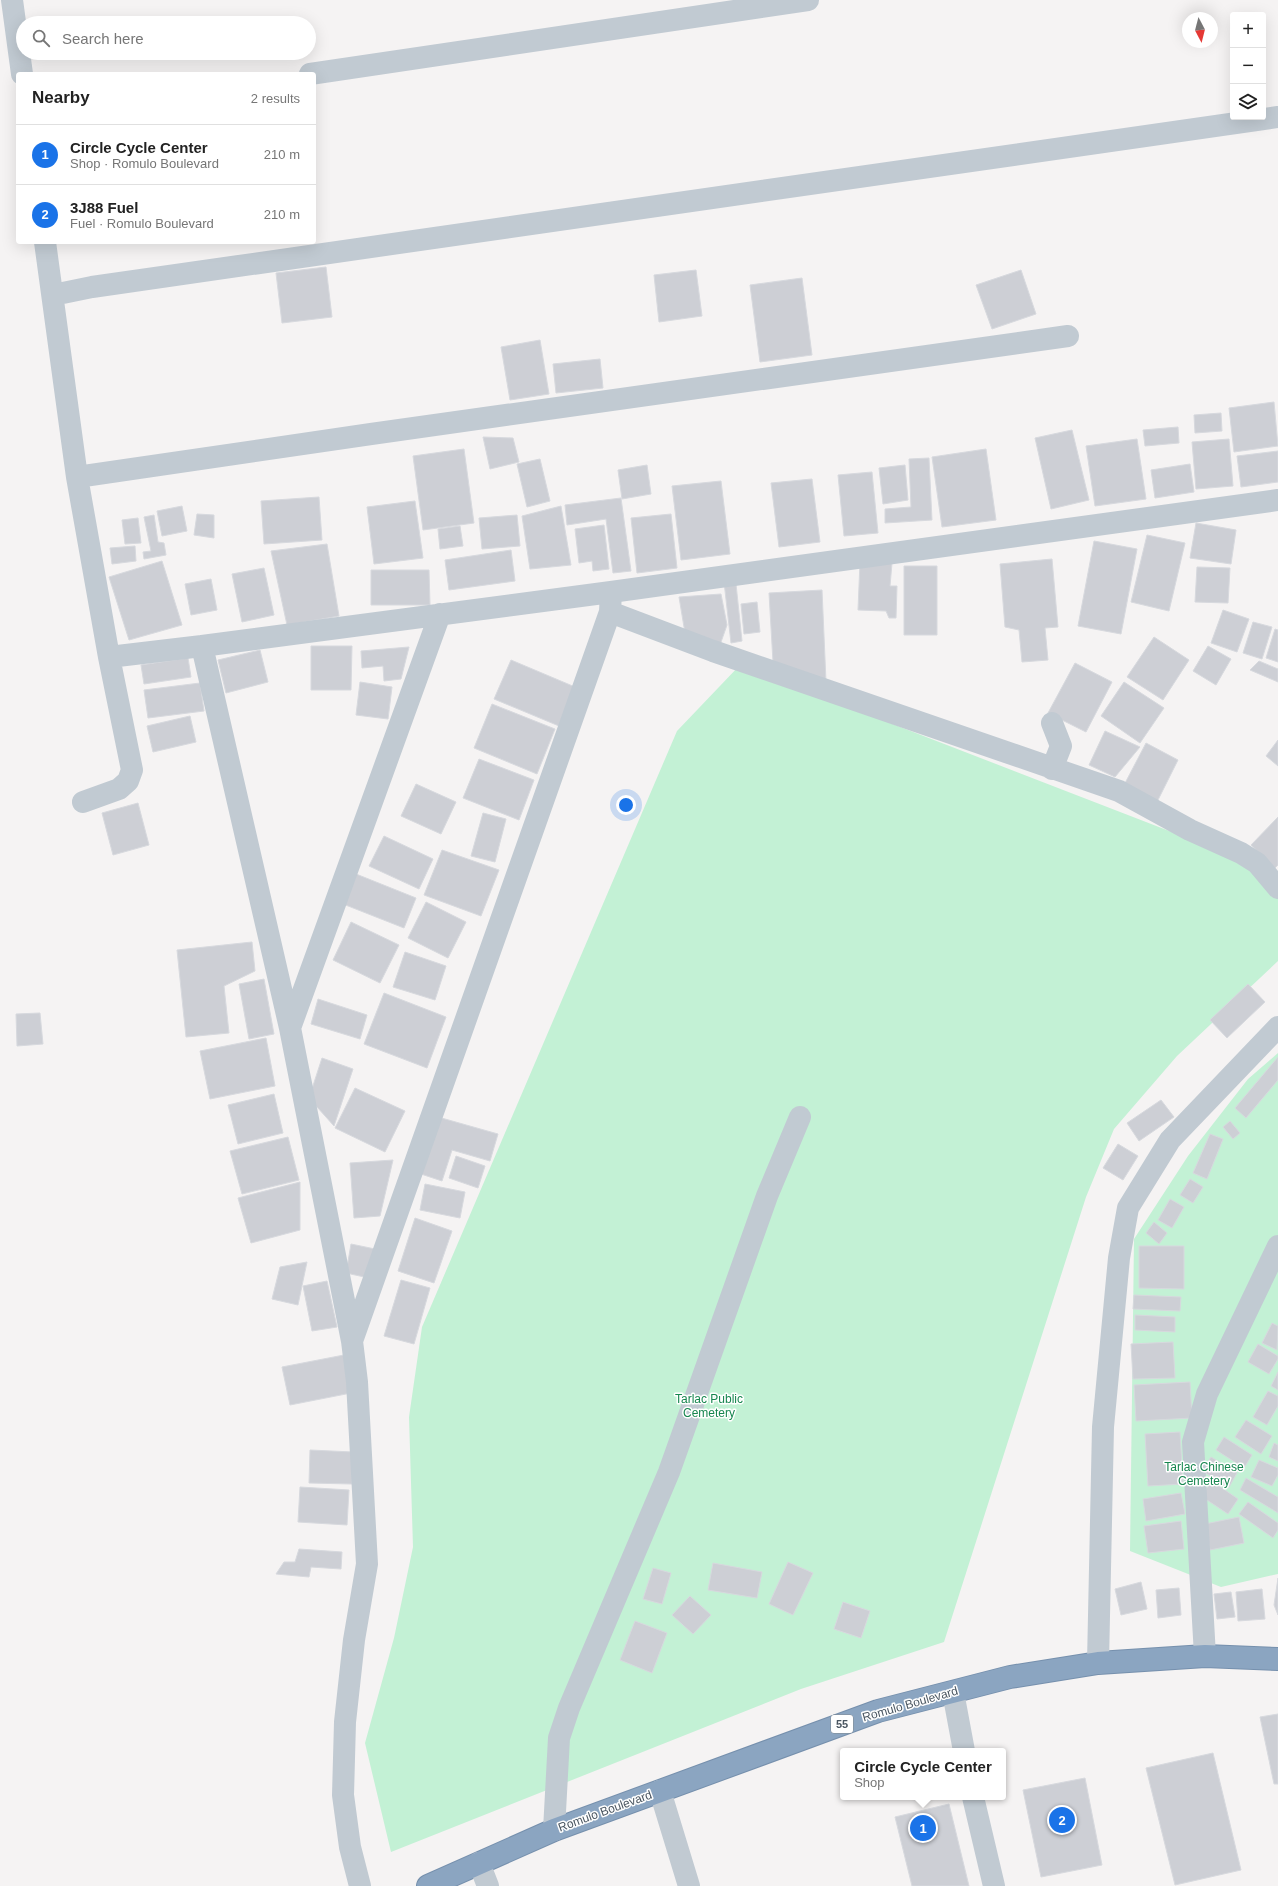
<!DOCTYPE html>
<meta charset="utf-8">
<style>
:root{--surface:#fff;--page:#f6f6f6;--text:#222;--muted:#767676;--line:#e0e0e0;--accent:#1a73e8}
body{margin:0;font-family:Helvetica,sans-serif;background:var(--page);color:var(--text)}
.controls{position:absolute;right:12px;top:12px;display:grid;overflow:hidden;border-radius:4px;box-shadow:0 4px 16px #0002}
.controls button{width:36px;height:36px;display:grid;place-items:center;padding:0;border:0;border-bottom:1px solid var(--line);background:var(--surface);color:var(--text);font:20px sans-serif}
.compass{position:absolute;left:1182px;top:12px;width:36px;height:36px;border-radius:50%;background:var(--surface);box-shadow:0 4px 16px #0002;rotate:173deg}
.you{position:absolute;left:626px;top:805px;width:14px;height:14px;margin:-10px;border:3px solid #fff;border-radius:50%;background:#1a73e8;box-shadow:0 0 0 6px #1a73e833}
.badge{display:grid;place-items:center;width:26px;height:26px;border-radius:50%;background:var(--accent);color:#fff;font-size:13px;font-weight:700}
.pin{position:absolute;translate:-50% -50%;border:2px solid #fff;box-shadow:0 1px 4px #0006}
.popup{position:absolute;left:840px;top:1748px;width:166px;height:52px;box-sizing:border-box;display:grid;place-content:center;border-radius:4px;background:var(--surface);filter:drop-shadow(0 1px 3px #0005);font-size:13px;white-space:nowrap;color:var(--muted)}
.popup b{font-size:15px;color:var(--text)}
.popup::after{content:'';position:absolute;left:50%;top:100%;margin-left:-8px;border:8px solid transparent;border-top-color:var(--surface)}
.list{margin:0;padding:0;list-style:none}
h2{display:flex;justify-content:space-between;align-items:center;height:52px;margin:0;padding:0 16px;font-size:17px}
h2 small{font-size:13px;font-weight:400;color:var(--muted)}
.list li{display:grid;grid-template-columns:26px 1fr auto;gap:12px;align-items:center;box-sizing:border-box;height:60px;padding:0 16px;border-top:1px solid var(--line)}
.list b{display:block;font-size:15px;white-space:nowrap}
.list p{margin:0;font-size:13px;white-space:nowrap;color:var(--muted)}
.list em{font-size:13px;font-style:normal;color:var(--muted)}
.icon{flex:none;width:22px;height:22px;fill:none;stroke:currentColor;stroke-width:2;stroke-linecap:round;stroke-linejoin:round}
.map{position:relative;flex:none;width:1278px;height:1886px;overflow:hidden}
.search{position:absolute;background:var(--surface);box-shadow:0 4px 16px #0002;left:16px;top:16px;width:300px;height:44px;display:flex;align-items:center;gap:10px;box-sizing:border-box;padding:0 14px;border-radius:22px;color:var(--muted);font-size:15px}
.panel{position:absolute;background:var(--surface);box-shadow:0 4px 16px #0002;left:16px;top:72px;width:300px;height:172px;border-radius:4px}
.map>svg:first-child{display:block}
</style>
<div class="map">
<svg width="1278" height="1886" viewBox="0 0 1278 1886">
<rect width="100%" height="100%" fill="#f5f3f3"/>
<path fill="#c3f1d5" d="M740,665L1265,868L1278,883V961L1177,1056L1114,1129L1086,1197L944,1642L801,1689L391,1852L365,1743L394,1638L413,1547L409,1417L422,1327L677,731Z
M1278,1053V1574L1221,1587L1130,1551L1134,1239L1188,1156L1248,1079Z"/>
<path fill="#cdcfd5" stroke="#d7d9de" d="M326,267L332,317L282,323L276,273Z
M696,270L702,316L659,322L654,275Z
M1021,270L1036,314L992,329L976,285Z
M802,278L812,355L760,362L750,285Z
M540,340L549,394L510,400L501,347Z
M600,359L603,388L556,393L553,364Z
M1274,402L1278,446L1234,452L1229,408Z
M1221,413L1222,431L1195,433L1194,415Z
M1178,427L1179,443L1145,446L1143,430Z
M1072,430L1089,500L1051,509L1035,438Z
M483,437L513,438L519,462L490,469Z
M1137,439L1146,499L1095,506L1086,446Z
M1229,439L1233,486L1196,489L1192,442Z
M464,449L474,523L423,530L413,456Z
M986,449L996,520L942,527L932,457Z
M1278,451V482L1241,487L1237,456Z
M929,458L932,520L885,523V509L911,507L909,459Z
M540,459L550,501L527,507L517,464Z
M1190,464L1194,492L1155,498L1151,470Z
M647,465L651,494L622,499L618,470Z
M905,465L908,500L883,504L879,468Z
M872,472L878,533L844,536L838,475Z
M812,479L820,542L779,547L771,483Z
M721,481L730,554L681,560L672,486Z
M319,497L322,540L264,544L261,501Z
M621,498L631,571L613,573L606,519L567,525L565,505Z
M415,501L423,558L374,564L367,507Z
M182,506L187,531L162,536L157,511Z
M561,506L571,565L530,569L522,516Z
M197,514L214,515V538L194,535Z
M671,514L677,568L637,573L631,518Z
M154,515L158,542L164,543L166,555L144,559L143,552L151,551L144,517Z
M517,515L520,546L482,549L479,518Z
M138,518L141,543L125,544L122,520Z
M1196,523L1236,530L1231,564L1190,558Z
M604,525L609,569L593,571L592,561L579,563L575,529Z
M460,526L463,546L440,549L438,529Z
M1147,535L1185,543L1169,611L1131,602Z
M1094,541L1137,549L1121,634L1078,626Z
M327,544L339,616L287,625L271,551Z
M135,546L136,561L112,564L110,548Z
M511,550L515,581L449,590L445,560Z
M1052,559L1058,627L1045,628L1048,660L1022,662L1019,630L1005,627L1000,564Z
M162,561L182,625L129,640L109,577Z
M860,562L892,563L890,586H897L896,618H889L886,611L858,610Z
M904,566H937V635H904Z
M1197,567L1230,568L1228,603L1195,602Z
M264,568L274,615L242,622L232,574Z
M371,570H429L430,605H371Z
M211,579L217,610L191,615L185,584Z
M724,582L736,584L742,641L731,643Z
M822,590L826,682L773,662L769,593Z
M721,594L727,625L720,645L686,639L679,597Z
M757,602L760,632L744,634L741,604Z
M1223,610L1249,619L1237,652L1211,643Z
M1253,622L1272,627L1262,659L1243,653Z
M1275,629L1278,630V662L1266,658Z
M1154,637L1189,660L1163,700L1127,677Z
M311,646H352L351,690H311Z
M1208,646L1231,659L1216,685L1193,671Z
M409,647L401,679L384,681L383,666L362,668L361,651Z
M260,650L268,682L226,693L218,660Z
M188,658L191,677L144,684L141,665Z
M511,660L575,687L559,726L494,699Z
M1259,661L1278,669V682L1250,670Z
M1075,663L1112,682L1086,732L1048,713Z
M360,682L392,687L388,719L356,715Z
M1124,682L1164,708L1140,743L1101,716Z
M200,683L204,711L148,718L144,690Z
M492,704L555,729L537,774L474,748Z
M190,716L196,742L153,752L147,726Z
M1105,731L1140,747L1115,777L1089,765Z
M1278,740V766L1266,756Z
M1146,743L1178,760L1156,804L1123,787Z
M479,759L534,780L519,820L463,798Z
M416,784L456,802L441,834L401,816Z
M138,803L149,845L113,855L102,813Z
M483,813L506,819L495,862L471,856Z
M1278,817V865L1275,868L1251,845Z
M384,836L433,859L419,889L369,866Z
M442,850L499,870L481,916L424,895Z
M351,872L416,898L404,928L338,902Z
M426,902L466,922L448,958L408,938Z
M351,922L399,945L380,983L333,960Z
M252,942L255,971L224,986L229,1033L186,1037L177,950Z
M405,952L446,966L435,1000L393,987Z
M264,979L274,1034L249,1039L239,984Z
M1248,984L1265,1002L1227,1038L1210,1020Z
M384,993L446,1017L427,1068L364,1044Z
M318,999L367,1015L360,1039L311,1024Z
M40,1013L43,1044L17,1046L16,1014Z
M266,1038L275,1086L210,1099L200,1051Z
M1278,1057V1080L1246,1118L1235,1108Z
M322,1058L353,1069L334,1126L309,1098Z
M355,1088L405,1111L385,1152L335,1128Z
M274,1094L283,1133L238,1144L228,1105Z
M1161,1100L1174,1117L1139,1141L1127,1123Z
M438,1117L498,1134L490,1161L452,1150L442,1181L421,1174Z
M1230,1121L1240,1133L1233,1139L1223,1127Z
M1210,1134L1223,1139L1207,1179L1193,1173Z
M288,1137L299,1180L242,1194L230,1151Z
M1118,1144L1138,1156L1123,1180L1103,1168Z
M456,1156L485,1166L478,1188L449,1178Z
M393,1160L380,1216L354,1218L350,1163Z
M1190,1179L1203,1187L1193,1203L1180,1195Z
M300,1182V1230L251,1243L238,1198Z
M425,1184L465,1192L460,1218L420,1210Z
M1170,1199L1184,1207L1172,1228L1158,1220Z
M415,1218L452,1231L434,1283L398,1271Z
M1154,1222L1167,1233L1159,1244L1146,1233Z
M351,1244L375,1249L369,1278L346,1273Z
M1139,1246H1184V1289L1139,1288Z
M307,1262L298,1305L272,1299L280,1267Z
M401,1280L430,1288L414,1344L384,1336Z
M327,1281L337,1327L312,1331L303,1286Z
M1134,1295L1181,1297L1180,1311L1133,1309Z
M1135,1315L1175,1317V1332L1135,1330Z
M1272,1323L1278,1326L1277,1350L1262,1343Z
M1173,1342L1175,1378L1133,1379L1131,1344Z
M1258,1344L1278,1356V1359L1269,1374L1248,1362Z
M344,1355L351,1393L290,1405L282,1367Z
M1278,1372V1390L1271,1386Z
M1190,1382L1192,1418L1136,1421L1134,1385Z
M1268,1391L1278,1396V1406L1267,1425L1253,1417Z
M1246,1420L1272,1436L1261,1454L1235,1437Z
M1180,1432L1183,1484L1148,1486L1145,1434Z
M1224,1437L1252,1455L1244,1468L1216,1450Z
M1274,1443L1278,1445V1461L1269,1457Z
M310,1450L353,1452L352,1484L309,1483Z
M1211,1457L1237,1473L1229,1487L1202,1471Z
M1259,1460L1278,1468V1475L1272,1486L1251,1477Z
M1246,1478L1278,1497V1513L1240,1490Z
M1212,1481L1238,1499L1228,1514L1201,1496Z
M300,1487L349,1490L347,1525L298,1522Z
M1181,1493L1185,1514L1146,1521L1143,1499Z
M1248,1502L1278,1523V1530L1273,1538L1239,1514Z
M1239,1517L1244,1543L1210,1550L1205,1524Z
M1181,1521L1184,1549L1148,1553L1144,1526Z
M299,1549L342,1552L341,1569L311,1567L309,1577L276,1574L284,1562H295Z
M788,1562L813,1573L793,1615L769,1604Z
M713,1563L762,1572L757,1598L708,1590Z
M653,1568L671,1573L662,1604L643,1599Z
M1278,1578V1615L1274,1605Z
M1141,1582L1147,1609L1121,1615L1115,1589Z
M1179,1588L1181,1615L1158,1618L1156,1590Z
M1262,1589L1265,1619L1238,1621L1236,1592Z
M1231,1592L1235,1617L1217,1619L1214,1594Z
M690,1596L711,1615L693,1634L672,1615Z
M843,1602L870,1611L861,1638L834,1629Z
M635,1621L667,1633L652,1673L620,1660Z
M1278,1714V1784H1274L1260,1717Z
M1213,1753L1241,1870L1175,1885L1146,1768Z
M1085,1778L1102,1865L1041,1877L1023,1790Z
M949,1804L969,1886H912L895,1817Z"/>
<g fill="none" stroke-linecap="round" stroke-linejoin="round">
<g stroke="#7690ad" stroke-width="24">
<path id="highway" d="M428,1886L554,1830L878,1711L1010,1677L1098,1663L1205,1656L1278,1659"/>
</g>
<path stroke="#c1cad2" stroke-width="22" d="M12,0L22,74
M310,74L808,0
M45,242L77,477L109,657L202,646
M53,295L92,287L1278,117
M77,477L371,434L1068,336
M610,612L713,651L1119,791L1190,830L1241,853L1257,863L1278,888
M1052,723L1061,746L1052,769
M83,802L119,789L128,781L132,770L109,657
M290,1028L440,614
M352,1341L290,1028L202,646L611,592L1278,500
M1205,1656L1193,1442L1207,1394L1278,1246
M1098,1663L1103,1427L1119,1258L1128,1208L1170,1140L1278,1027
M953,1692L964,1751
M660,1791L689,1886
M973,1797L994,1886
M554,1830L559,1738L569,1708L669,1472L767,1196L800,1117
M479,1863L488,1886
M360,1886L350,1847L343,1795L345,1722L354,1640L367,1564L357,1382L352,1341L610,612L611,592"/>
<use href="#highway" stroke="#8ba5c1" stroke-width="22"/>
</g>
<g text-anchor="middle" stroke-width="3" stroke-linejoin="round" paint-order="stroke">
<rect fill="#fff" stroke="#808990" stroke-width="1" x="831" y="1715" width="22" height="18" rx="3"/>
<g font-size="11" font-weight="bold" fill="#4a5661">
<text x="842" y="1728">55</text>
</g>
<g font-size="12" fill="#17864f" stroke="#fff">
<text x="709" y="1403">Tarlac Public<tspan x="709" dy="14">Cemetery</tspan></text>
<text x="1204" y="1471">Tarlac Chinese<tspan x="1204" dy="14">Cemetery</tspan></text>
</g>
<g font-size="12" fill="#4a5661" stroke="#fff">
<text transform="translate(910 1704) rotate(-16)" y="4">Romulo Boulevard</text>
<text transform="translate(605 1811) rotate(-20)" y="4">Romulo Boulevard</text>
</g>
</g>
</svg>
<div class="controls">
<button>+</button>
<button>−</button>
<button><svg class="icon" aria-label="layers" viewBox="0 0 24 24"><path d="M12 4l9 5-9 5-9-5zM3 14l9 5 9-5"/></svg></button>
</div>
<svg class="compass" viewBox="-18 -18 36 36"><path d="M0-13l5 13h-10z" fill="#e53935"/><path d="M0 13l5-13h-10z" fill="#767676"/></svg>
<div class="you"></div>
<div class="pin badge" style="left:923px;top:1828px">1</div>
<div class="popup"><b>Circle Cycle Center</b>Shop</div>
<div class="pin badge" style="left:1062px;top:1820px">2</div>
<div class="search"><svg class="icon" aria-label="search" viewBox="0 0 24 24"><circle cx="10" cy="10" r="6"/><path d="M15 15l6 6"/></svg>Search here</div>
<section class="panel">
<h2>Nearby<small>2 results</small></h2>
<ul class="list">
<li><span class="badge">1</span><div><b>Circle Cycle Center</b><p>Shop · Romulo Boulevard</p></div><em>210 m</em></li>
<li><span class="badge">2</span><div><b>3J88 Fuel</b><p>Fuel · Romulo Boulevard</p></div><em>210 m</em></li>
</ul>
</section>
</div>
